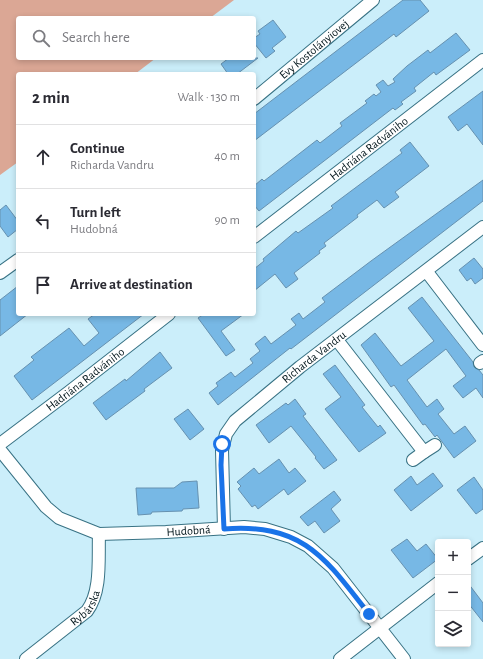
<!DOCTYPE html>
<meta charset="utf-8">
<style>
:root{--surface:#fff;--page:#f2f2f3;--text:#2b2b33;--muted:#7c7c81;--line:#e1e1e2}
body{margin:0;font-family:"Alegreya Sans",sans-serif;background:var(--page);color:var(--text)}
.controls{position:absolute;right:12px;bottom:12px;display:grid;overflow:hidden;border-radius:4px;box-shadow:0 2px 6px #0003}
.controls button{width:36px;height:36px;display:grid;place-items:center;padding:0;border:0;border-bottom:1px solid var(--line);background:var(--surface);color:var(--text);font:20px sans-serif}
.stop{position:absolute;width:12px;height:12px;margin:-9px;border:3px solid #1a73e8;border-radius:50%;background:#fff}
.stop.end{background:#1a73e8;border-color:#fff;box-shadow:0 1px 4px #0008}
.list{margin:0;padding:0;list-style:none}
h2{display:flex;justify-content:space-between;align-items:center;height:52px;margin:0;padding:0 16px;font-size:17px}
h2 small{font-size:13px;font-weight:400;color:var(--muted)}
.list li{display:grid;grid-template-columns:26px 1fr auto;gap:12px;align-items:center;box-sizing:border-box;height:64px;padding:0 16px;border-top:1px solid var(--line)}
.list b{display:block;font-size:15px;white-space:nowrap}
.list p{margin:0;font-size:13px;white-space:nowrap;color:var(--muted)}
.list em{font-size:13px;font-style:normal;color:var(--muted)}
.icon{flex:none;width:22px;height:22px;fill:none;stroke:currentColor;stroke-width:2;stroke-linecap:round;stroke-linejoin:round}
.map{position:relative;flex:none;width:483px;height:659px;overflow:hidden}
.search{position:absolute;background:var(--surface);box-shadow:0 2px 6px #0003;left:16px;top:16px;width:240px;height:44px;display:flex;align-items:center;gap:10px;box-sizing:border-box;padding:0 14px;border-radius:4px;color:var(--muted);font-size:15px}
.panel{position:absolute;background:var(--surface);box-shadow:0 2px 6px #0003;left:16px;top:72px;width:240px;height:244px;border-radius:4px}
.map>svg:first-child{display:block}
</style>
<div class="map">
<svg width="483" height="659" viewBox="0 0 483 659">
<rect width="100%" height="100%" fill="#cbeefa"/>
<path fill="#dba795" d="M0,0H234L210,18H18V58H156L135,74H18V162L0,175Z"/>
<path fill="#77b8e5" stroke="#6691b0" d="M403,0H420L429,11L396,37L394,34L254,141V114Z
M273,20L286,37L272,48L275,51L266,58L254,43V38L260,34L258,31Z
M456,33L470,50L436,75L434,72L414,88L416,91L401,102L403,104L395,110L393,108L259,211L254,205V186L262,179L264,181L317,140L320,143L342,126L340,123L367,103L365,101L374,94L376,96L381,92L376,85L383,80L388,86L395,82L393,79L407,66L428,50L430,53Z
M229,58H258L237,74H228L221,64Z
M483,91V145L467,124L458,131L448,117Z
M410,142L429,166L395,192L399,197L384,208L377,200L357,215L358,217L324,243L326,246L319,251L320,253L294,273L298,279L286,288L275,274L254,291V269L264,261L263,259L296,231L298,233L333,208L331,206L402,153L400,150Z
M483,180V201L291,349L290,348L218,405L209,393L218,386L216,383L231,372L235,377L253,363L250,359L260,351L255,344L265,336L271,344L296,325L291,319L299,313L303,319L325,302L322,298L371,261Z
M6,205L18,221V229L8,237L0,226V210Z
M474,258L483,269V278L475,284L471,278L467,281L459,270Z
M18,286V314H28L0,336V300Z
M422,297L473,362L474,367L479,370L483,375V398L476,388L463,398L453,386L466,376L446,349L407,380L427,407L437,399L444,409L438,414L454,434L465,426L476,441L454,458L437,435L435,437L425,424L423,425L394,385L391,387L361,345L375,333L401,366L434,341L408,308Z
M95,314H144L32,400L14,376L34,360L31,357L69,328L84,346L99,333L88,319Z
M204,314H244L221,331L235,350L226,356L198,318Z
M160,352L172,368L144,389L145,391L106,420L93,403L125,379L126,381Z
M335,365L365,405L362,407L378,427L380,425L386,433L359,452L325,409L341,397L323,374Z
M295,399L306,414L303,416L337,460L324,469L315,458L316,457L291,426L269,443L256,425L286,403L288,405Z
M188,409L204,429L190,440L174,419Z
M279,459L289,473L295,468L306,481L288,495L284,489L258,509L255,505L252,507L238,489L241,486L237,482L254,468L259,474Z
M433,473L443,486L411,511L394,490L411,476L417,485Z
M474,477L483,490V509L476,514L457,490Z
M197,481L199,508L183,509L182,511L152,512L151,514L138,515L136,488H174L182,482Z
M334,491L341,500L331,509L340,521L324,533L315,521L308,526L300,517Z
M407,539L417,551L426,544L438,559L413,578L391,550Z
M468,583L483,603V622L468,603Z"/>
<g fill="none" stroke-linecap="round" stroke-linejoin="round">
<g stroke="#387284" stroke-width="14">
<g id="minor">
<path id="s1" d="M254,99L373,0"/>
<path id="s2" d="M254,237L483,60"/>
<path d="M427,272L483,345"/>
<path d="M0,273L18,260"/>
<path d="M337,340L424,452L435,445"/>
<path d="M480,363L483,361"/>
<path id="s3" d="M0,444L69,392L169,314"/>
<path id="s4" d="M0,450L46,507L59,518L99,534L166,532L244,527L265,529L291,537L308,546L333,568L404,659"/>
<path d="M413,460L424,452"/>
<path id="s5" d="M224,529L222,450L226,434L235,421L300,367L483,227"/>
<path d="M468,559L483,548"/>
<path id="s6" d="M26,659L87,611C102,591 98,558 99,534"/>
<path d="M340,659L438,583"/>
</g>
</g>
<use href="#minor" stroke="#fff" stroke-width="12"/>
</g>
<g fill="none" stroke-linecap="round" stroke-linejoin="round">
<path stroke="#1a73e8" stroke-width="5" d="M222,444L221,465L224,529C304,523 325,558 369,614"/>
</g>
<g text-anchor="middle" stroke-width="3.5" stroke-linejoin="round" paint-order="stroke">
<g font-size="12" fill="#00141a" stroke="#fff">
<text dy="4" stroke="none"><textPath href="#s1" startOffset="78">Evy Kostolányiovej</textPath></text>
<text dy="4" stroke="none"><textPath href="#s2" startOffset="145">Hadriána Radvániho</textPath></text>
<text dy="4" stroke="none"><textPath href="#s5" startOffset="213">Richarda Vandru</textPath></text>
<text dy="4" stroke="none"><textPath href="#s3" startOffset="107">Hadriána Radvániho</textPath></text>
<text dy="4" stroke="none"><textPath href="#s4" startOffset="223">Hudobná</textPath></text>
<text dy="4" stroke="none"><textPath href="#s6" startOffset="79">Rybárska</textPath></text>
</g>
</g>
</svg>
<div class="controls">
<button>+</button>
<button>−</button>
<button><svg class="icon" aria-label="layers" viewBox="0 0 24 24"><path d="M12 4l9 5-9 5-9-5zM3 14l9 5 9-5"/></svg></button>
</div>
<div class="stop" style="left:222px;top:444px"></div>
<div class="stop end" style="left:369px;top:614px"></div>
<div class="search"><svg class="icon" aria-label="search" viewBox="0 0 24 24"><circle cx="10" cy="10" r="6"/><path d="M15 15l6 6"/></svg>Search here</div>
<section class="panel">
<h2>2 min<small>Walk · 130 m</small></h2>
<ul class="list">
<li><svg class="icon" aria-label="ahead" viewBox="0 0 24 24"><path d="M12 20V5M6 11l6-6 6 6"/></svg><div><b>Continue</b><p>Richarda Vandru</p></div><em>40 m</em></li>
<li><svg class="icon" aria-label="left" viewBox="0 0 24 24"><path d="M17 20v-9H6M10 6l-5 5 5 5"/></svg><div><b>Turn left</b><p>Hudobná</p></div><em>90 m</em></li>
<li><svg class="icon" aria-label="arrive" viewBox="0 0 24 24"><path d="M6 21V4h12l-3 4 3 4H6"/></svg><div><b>Arrive at destination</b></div></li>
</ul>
</section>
</div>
